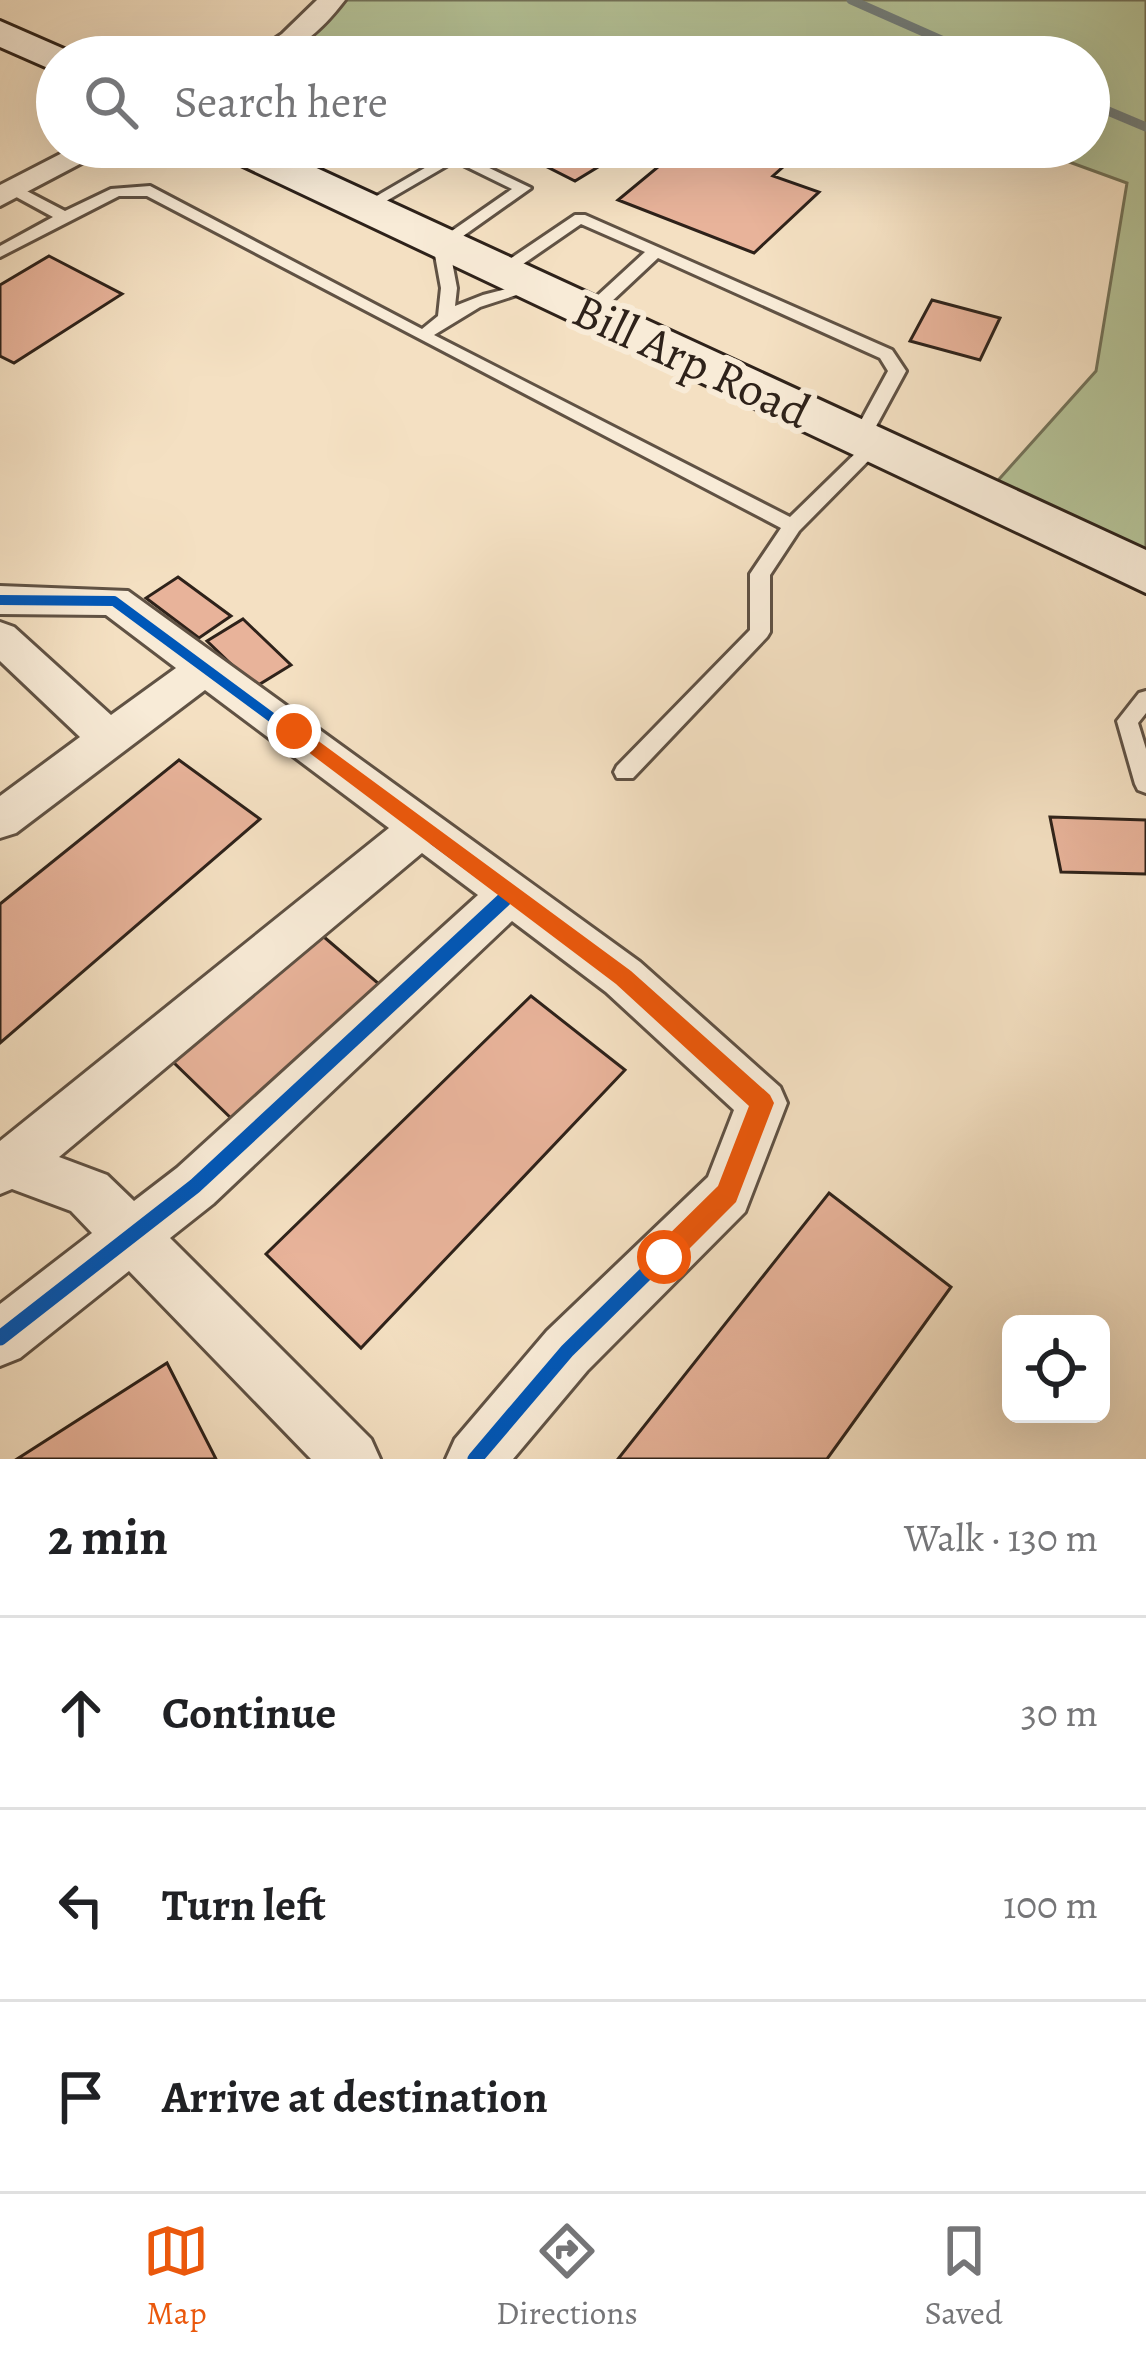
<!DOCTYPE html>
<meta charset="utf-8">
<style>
:root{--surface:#fff;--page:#f6f6f6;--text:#202124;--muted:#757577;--line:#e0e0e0;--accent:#ea580c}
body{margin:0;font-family:Alegreya,serif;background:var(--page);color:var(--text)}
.controls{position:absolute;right:36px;bottom:36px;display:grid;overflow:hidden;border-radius:18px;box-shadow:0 12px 48px #0002}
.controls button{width:108px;height:108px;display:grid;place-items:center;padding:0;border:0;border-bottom:3px solid var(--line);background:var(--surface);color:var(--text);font:60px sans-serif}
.stop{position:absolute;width:36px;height:36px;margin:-27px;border:9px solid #ea580c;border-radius:50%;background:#fff}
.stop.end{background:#ea580c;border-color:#fff;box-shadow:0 3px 12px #0008}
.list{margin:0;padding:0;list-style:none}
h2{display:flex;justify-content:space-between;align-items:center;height:156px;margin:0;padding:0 48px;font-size:51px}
h2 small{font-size:39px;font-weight:400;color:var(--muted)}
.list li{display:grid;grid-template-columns:78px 1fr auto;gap:36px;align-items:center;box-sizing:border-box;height:192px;padding:0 48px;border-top:3px solid var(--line)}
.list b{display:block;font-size:45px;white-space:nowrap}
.list em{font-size:39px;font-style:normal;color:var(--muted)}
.icon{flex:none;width:66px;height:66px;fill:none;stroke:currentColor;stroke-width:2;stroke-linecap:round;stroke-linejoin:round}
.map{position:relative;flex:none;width:1146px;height:1459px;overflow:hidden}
.search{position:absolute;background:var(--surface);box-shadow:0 12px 48px #0002;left:36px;right:36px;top:36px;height:132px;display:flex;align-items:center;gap:30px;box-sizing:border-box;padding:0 42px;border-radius:66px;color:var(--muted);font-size:45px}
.sheet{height:732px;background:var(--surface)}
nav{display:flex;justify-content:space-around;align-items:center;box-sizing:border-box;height:168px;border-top:3px solid var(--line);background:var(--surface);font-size:33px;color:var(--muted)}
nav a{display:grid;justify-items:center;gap:6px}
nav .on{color:var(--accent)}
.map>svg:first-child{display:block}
</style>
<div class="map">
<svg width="1146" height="1459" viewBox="0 0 1146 1459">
<rect width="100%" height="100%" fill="#f4e0c2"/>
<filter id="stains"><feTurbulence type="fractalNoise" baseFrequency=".00167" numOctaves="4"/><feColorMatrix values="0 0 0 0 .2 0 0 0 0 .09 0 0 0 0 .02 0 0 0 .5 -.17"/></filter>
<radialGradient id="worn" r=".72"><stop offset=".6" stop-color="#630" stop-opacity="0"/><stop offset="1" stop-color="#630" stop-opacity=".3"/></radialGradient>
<path fill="#b5c398" stroke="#727259" stroke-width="3" d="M332,0H1146V573L984,496L1096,371L1127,183L1028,147H1089V57H665L622,39L582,57H262L292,40Z"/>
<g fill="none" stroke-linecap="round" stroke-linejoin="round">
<path stroke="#727e7c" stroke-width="9" d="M851,0L980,57
M1089,103L1146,127"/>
</g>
<path fill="#e8b39a" stroke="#2e221a" stroke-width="3" d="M508,147H631L575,181Z
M682,147L721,152L730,147L784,166L773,176L819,192L754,253L618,200Z
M49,256L122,294L14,363L0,356V285Z
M932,300L1000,318L980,360L910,341Z
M178,577L231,616L199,638L146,598Z
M243,619L291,665L255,687L207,641Z
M179,760L260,819L0,1043V904Z
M1050,817L1146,820V874L1061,872Z
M317,931L386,990L236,1123L168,1057Z
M531,996L625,1070L361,1348L266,1254Z
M829,1193L951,1287L827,1459H618Z
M167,1363L216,1459H17Z"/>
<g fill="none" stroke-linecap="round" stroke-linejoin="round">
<g stroke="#605244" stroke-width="6">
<path id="lane" d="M454,151L531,188L449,246L457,288L455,306L483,295L533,282L541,287L480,307L434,335L790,517L865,444L854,443L851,439L888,371L880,358L658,258L595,317H583V309L645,252L581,224L510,273H498V267L575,215H585L892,350L906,371L868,441H880V449L799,531L770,575V632L767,637L633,778H617L614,772L617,766L750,630V574L781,528L147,196H119L0,257V246L53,217L9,193V187H19L65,211L111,189L150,186L422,329L438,316L441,288L433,244L512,189L455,161L369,211L356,208Z
M1146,691V713L1138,723L1146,749V793L1138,790L1135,784L1117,721L1139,693Z"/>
</g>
<g stroke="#605244" stroke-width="6">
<path id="street" d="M317,0H345C318,35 293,57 248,57L282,34Z
M74,147H112L0,206V185Z
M0,586L128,591L640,962L780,1087L787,1103L745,1212L587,1371L513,1459H446L455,1439L547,1331L708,1177L734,1110L606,992L512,921L213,1204L170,1238L371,1439L380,1459H311L129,1271L20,1358L0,1366V1304L92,1233L71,1211L12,1189L0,1194V1141L389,828L205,690L16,833L0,838V796L80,737L0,661V622L14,627L111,715L176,668L106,615L0,614ZM422,853L478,895L177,1168L134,1201L107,1175L59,1157Z"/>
</g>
<g stroke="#2e221a" stroke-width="6">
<path id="secondary" d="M0,21L71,52L74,57H57V72L0,47Z
M216,147H271L1146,550V593L222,156Z"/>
</g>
<use href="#lane" fill="#f8ebd7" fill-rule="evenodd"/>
<use href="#street" fill="#f8ebd7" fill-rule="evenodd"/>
<use href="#secondary" fill="#f8ebd7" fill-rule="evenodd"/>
<g stroke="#f8ebd7" stroke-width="18">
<path id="cycleway-far1" d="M0,600L114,601L439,841"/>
</g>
<g stroke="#f8ebd7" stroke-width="22">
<path id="cycleway" d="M435,838L623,977L762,1103L727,1194L567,1351L475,1459
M0,1338L195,1186L511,893"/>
</g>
<use href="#cycleway-far1" stroke="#0057b8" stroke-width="10"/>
<use href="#cycleway" stroke="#0057b8" stroke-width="15"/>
</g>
<path fill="#ea580c" d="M294,723L631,971L770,1095L774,1103L736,1202L672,1266H655V1248L718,1186L749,1106L616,984L287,736V725Z"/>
<g text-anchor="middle" stroke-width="12" stroke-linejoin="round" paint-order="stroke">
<g font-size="48" fill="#2e221a" stroke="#f8ebd7">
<text transform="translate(692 360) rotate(25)" y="17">Bill Arp Road</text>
</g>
</g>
<rect width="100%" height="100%" filter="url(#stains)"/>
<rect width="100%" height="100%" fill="url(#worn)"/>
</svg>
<div class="controls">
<button><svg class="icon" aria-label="locate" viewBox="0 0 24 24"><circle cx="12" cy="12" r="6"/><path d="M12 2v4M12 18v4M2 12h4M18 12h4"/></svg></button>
</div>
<div class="stop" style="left:664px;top:1257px"></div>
<div class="stop end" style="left:294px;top:731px"></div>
<div class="search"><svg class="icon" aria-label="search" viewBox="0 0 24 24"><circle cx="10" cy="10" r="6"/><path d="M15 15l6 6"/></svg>Search here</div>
</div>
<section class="sheet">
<h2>2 min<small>Walk · 130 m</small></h2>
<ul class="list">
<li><svg class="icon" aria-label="ahead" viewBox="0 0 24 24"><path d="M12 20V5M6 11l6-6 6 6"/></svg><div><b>Continue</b></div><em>30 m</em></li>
<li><svg class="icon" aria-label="left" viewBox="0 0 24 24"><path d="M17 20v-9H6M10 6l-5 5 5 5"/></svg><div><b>Turn left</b></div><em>100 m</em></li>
<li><svg class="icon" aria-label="arrive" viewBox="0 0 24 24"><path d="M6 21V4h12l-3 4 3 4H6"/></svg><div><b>Arrive at destination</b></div></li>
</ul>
</section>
<nav>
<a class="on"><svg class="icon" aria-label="map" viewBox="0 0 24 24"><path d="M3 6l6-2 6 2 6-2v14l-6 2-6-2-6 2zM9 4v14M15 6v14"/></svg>Map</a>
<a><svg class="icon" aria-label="directions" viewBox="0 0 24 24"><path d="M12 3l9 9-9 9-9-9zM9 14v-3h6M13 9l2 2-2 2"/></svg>Directions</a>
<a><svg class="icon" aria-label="saved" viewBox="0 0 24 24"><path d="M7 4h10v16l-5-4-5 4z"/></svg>Saved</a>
</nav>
